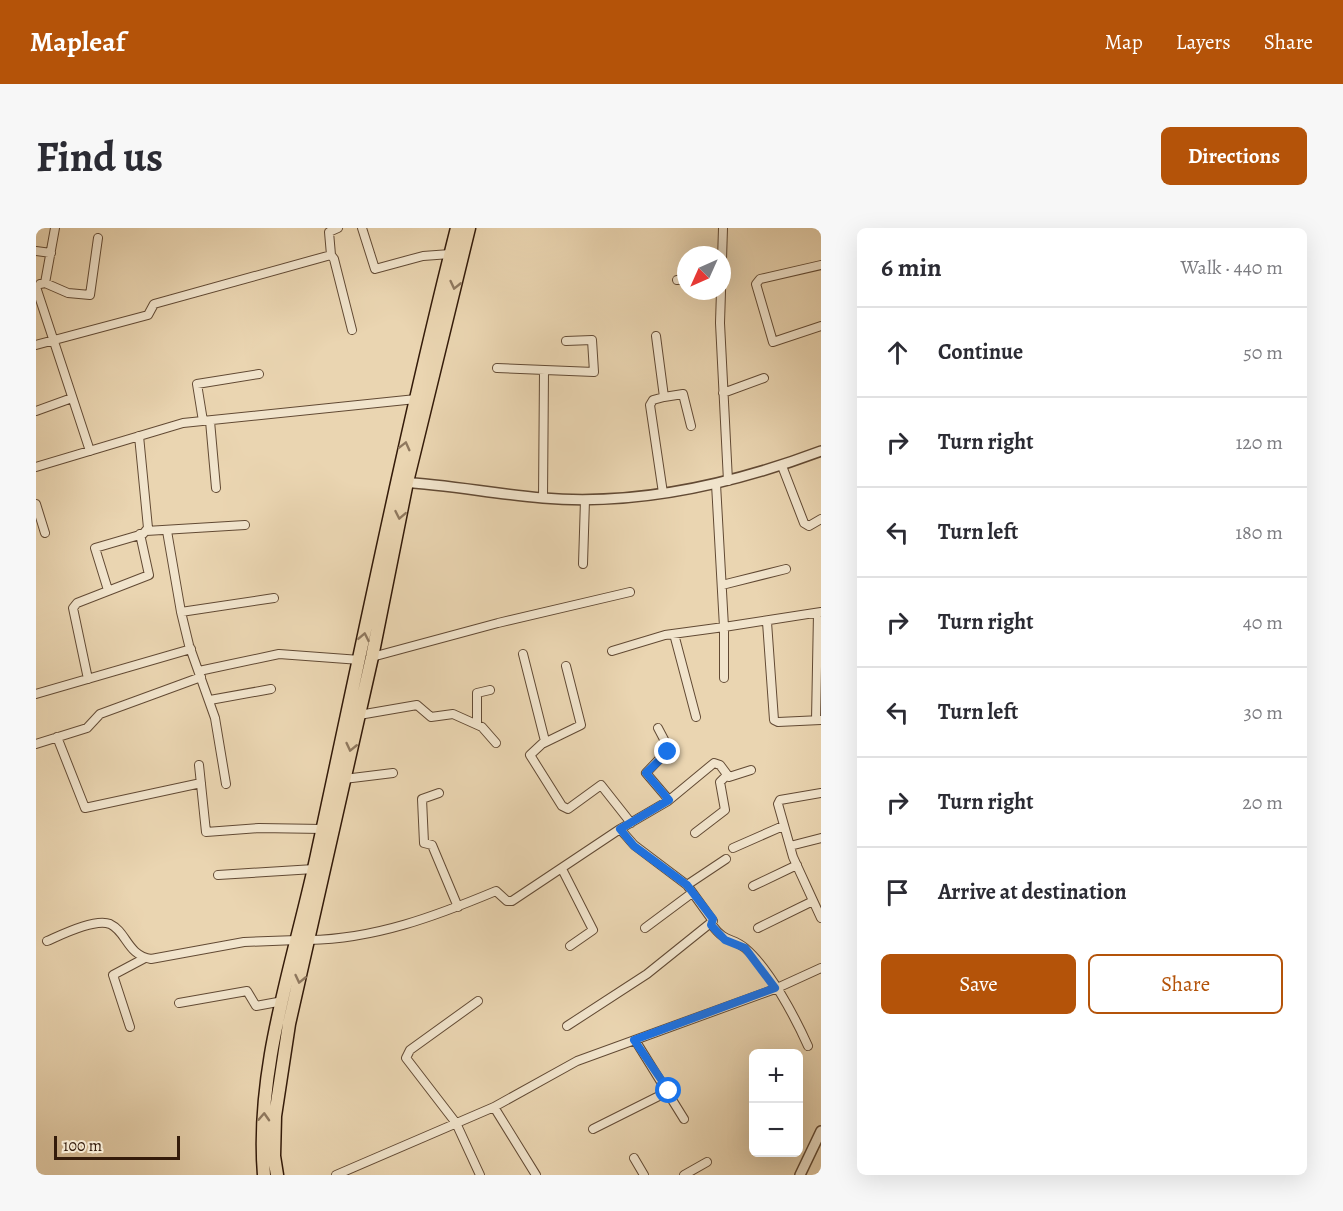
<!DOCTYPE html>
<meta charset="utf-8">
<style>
:root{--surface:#fff;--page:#f7f7f7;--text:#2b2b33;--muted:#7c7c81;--line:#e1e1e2;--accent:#b45309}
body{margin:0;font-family:Alegreya,serif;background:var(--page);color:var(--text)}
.controls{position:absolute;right:18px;bottom:18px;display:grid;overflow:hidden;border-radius:9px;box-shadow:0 6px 24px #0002}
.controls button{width:54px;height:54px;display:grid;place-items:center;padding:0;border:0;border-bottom:2px solid var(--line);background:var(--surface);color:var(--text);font:30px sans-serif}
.compass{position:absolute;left:641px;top:18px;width:54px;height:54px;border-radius:50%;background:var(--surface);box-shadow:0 6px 24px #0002;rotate:225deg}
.scale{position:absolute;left:18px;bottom:15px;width:126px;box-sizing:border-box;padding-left:6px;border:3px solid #341b0a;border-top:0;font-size:16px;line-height:21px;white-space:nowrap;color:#341b0a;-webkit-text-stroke:4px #f1e4cc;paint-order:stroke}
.stop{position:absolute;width:18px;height:18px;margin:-14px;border:4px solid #1a73e8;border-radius:50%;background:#fff}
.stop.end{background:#1a73e8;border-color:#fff;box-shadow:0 2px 6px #0008}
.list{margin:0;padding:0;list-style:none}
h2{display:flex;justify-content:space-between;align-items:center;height:78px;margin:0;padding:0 24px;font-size:26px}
h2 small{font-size:20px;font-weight:400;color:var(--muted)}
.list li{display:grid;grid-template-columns:39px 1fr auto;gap:18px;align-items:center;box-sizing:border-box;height:90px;padding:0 24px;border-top:2px solid var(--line)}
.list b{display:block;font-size:22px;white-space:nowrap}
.list em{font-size:20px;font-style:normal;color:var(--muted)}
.actions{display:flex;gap:12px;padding:18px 24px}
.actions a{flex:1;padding:14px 0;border:2px solid var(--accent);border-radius:9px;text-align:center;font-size:21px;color:var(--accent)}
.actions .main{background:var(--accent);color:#fff}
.icon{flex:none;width:33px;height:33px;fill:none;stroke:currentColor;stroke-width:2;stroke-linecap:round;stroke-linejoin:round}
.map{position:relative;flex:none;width:785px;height:947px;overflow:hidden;border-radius:9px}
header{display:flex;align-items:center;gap:36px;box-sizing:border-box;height:84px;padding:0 30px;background:var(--accent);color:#fff}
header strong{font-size:28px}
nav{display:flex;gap:33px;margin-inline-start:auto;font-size:21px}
.intro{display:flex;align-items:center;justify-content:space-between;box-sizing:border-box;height:144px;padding:0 36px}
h1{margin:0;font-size:42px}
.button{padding:15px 27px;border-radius:9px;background:var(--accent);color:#fff;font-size:21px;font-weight:700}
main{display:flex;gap:36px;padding:0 36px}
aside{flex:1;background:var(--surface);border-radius:9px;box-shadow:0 6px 24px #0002}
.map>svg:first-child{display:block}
</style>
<header>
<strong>Mapleaf</strong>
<nav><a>Map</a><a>Layers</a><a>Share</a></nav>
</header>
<div class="intro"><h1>Find us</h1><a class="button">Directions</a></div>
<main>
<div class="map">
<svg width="785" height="947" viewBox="0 0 785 947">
<rect width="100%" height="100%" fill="#ead5b1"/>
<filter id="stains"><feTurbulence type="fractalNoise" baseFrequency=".00333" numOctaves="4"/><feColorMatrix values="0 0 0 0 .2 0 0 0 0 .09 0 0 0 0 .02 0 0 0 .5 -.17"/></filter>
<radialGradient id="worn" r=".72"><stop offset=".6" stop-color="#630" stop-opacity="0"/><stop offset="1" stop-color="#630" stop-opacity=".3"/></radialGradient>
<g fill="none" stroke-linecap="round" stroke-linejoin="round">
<g stroke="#624a34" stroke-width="10">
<path id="minor" d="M326,0L339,41L387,28L414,26
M687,0L684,95L692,253
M0,23L15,25
M295,27L298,31L316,102
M785,37L724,51L720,56L737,114L785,98
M641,52L650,51
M9,55L32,65L54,67L62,10
M4,56L9,55L19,0
M0,59L54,223
M620,108L628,169L617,172L614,177L627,265
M0,117L112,87L118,76L295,27L293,4L302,0
M461,140L558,144L556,112L530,113
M687,165L728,150
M628,169L647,166L655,198
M0,183L36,170
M167,193L161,156L223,146
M174,193L180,260
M746,238L768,295L773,298L785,291
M0,239L147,195L380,171
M680,256L688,399L785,384
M507,270L508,143
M0,276L9,305
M110,303L209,297
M131,303L145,384L153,417L179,490L190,556
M547,336L549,272
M686,357L750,341
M72,362L59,320L107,306L112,300L103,208
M145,384L238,370
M731,394L738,492L742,494L785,492
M638,406L660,489
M576,423L629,407L688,399V450
M487,426L509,513L494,527L526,578L532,581L565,557L595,595
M336,429L462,395L594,364
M163,443L243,426L324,432
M52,451L37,380L41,375L113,347L104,306
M0,466L155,421
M174,472L235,461
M323,487L381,477L395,489L417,486L446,499L460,515
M780,492L782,385
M441,496V465L454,462
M622,500L633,521L610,545L633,572
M21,509L49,580L165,555
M508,515L545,497L530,438
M0,516L51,500L64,486L165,449
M163,537L170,604L223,600L287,601
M308,551L357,545
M403,565L386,571L388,615L396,617L422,679
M785,565L744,572L742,576L757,629L785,690
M659,605L689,582L684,554L690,548
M754,618L785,610
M697,620L747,598
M526,641L557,702L534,718
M182,647L278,641
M651,657L690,631
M717,658L761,637
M676,697C689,715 696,709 709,720C733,740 759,789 772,818
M609,700L656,665
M722,700L777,673
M273,712C339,711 400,688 460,663L471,673H476L584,601L632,573L678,535L684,537L693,549L715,542
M11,713C25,707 59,690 74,696C91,704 91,727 115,731L208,714L261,712
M442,773L374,822L370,830L420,895L444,947
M143,775L211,763L220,778L247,773
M531,798L611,746L677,693L651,657L598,617L584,601
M94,799L77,747L109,730
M599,812L648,891
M458,879L500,947
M557,901L633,863
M598,930L608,947
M300,947L458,879L541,833L739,761L785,740
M648,947L671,934"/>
</g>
<g stroke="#624a34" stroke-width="12">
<path id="tertiary" d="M366,254C413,257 460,266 507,270C601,278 697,256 785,223
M764,947L785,903"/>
</g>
<g stroke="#341b0a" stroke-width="15">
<path id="trunk" d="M228,947C219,837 260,728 282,622C327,414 369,206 421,0
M241,947L238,928L239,888L253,796L336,429L371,254L433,0"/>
</g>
<use href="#minor" stroke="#f1e4cc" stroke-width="8"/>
<use href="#tertiary" stroke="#f1e4cc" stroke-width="9"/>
<use href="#trunk" stroke="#ead5b1" stroke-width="12"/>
</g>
<defs><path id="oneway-chevron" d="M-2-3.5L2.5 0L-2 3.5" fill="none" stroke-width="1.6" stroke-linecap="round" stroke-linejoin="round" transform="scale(1.5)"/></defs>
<g stroke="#8f785e">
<use href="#oneway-chevron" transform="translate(419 57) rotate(103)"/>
<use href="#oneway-chevron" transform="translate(369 218) rotate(-76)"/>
<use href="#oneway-chevron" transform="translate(364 287) rotate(101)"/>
<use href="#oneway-chevron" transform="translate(328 409) rotate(-79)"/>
<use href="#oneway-chevron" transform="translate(315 519) rotate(103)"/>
<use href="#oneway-chevron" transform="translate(264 751) rotate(103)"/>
<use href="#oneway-chevron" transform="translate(228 889) rotate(-87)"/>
</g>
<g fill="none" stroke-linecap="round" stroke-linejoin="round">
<path stroke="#1a73e8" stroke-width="8" d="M632,524L610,545L633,572L584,601L598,618L651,657L677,691L675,697L689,712L709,720L739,760L598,812L633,863"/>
</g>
<rect width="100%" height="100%" filter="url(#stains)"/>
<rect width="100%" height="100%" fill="url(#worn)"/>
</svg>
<div class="controls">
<button>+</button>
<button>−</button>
</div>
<svg class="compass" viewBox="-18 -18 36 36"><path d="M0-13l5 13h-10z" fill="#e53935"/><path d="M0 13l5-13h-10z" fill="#7c7c81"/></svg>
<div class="scale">100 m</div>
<div class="stop" style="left:633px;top:863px"></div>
<div class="stop end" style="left:632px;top:524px"></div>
</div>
<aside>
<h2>6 min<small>Walk · 440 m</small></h2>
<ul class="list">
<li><svg class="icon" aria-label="ahead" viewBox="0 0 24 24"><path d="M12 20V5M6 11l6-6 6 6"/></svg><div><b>Continue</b></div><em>50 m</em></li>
<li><svg class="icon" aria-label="right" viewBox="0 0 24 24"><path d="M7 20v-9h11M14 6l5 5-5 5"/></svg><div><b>Turn right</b></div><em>120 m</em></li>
<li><svg class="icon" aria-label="left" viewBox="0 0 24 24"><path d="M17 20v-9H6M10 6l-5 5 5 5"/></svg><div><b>Turn left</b></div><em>180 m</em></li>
<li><svg class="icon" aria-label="right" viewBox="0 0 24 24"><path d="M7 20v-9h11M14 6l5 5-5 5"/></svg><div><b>Turn right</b></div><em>40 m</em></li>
<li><svg class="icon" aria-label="left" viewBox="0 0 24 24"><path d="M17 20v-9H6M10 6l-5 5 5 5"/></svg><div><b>Turn left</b></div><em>30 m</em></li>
<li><svg class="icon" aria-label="right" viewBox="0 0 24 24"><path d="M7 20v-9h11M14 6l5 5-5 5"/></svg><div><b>Turn right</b></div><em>20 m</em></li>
<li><svg class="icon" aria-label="arrive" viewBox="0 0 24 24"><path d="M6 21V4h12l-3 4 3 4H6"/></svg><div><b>Arrive at destination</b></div></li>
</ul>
<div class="actions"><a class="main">Save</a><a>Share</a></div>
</aside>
</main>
